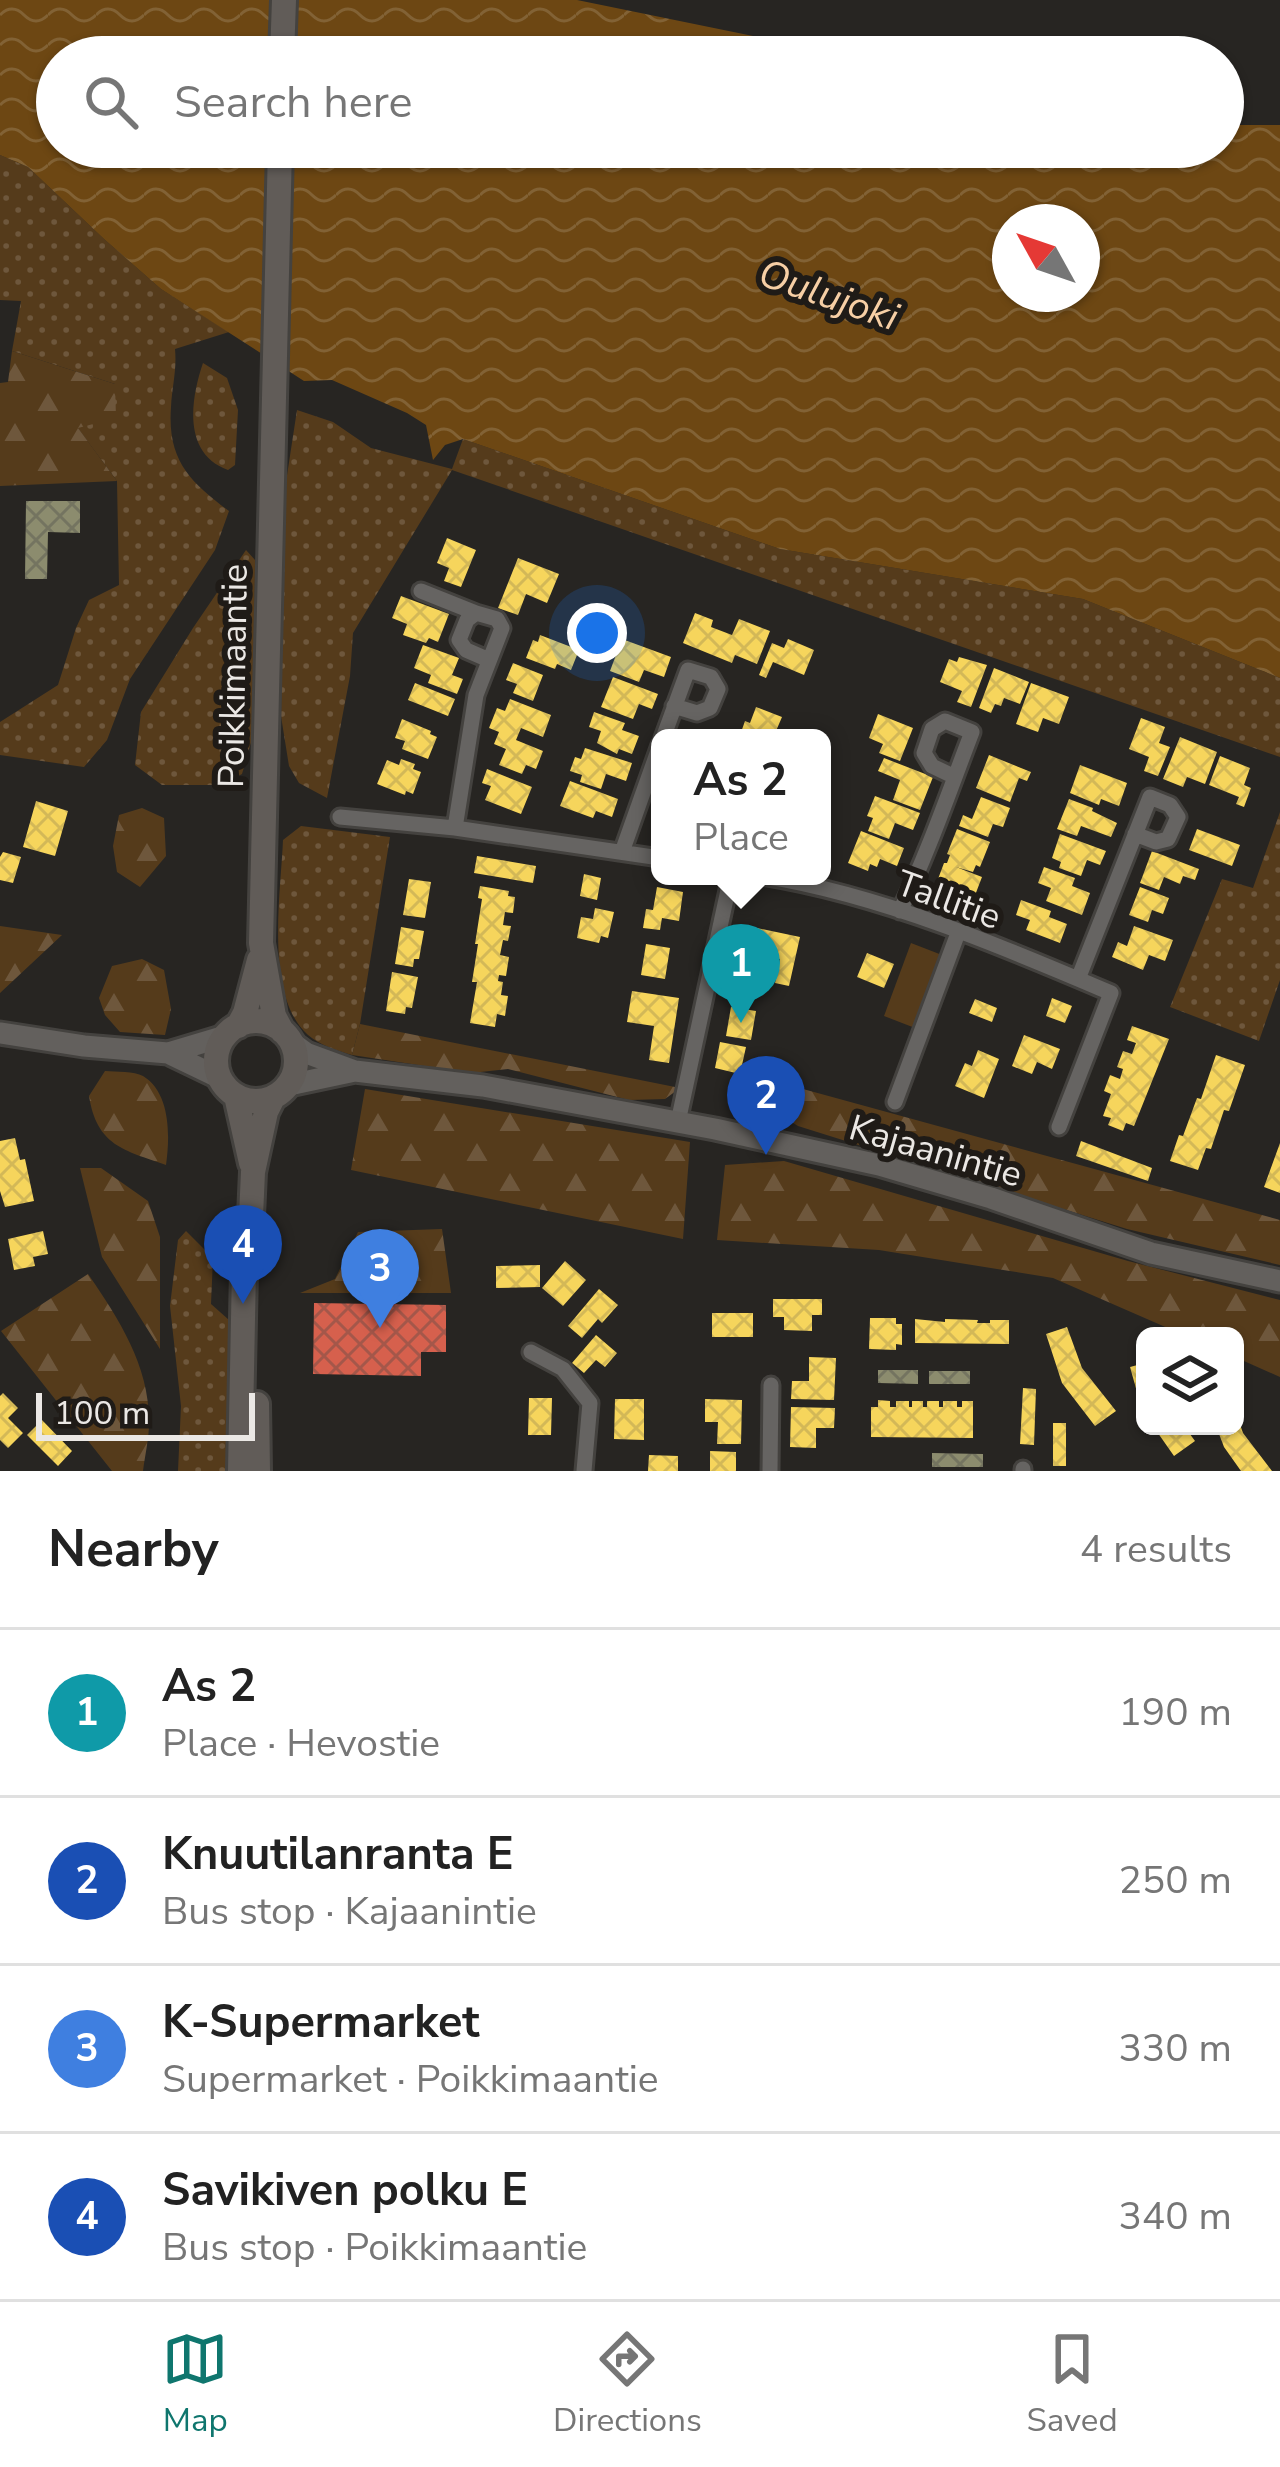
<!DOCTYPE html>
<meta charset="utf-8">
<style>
:root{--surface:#fff;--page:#f2f2f2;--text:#222;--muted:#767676;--line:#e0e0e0;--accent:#0f766e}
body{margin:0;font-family:"Nunito Sans",sans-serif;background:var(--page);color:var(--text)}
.controls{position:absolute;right:36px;bottom:36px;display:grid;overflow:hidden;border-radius:18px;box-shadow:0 3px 9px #0004}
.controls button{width:108px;height:108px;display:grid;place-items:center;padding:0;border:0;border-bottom:3px solid var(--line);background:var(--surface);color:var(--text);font:60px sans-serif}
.compass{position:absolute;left:992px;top:204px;width:108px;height:108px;border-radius:50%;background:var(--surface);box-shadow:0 3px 9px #0004;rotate:310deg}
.scale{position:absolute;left:36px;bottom:30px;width:219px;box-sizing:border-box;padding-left:12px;border:6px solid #ebe8e5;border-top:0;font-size:33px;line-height:42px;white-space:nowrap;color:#ebe8e5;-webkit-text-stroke:9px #1f1b17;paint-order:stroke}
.you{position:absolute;left:597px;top:633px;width:42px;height:42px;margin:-30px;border:9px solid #fff;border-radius:50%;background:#1a73e8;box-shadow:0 0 0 18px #1a73e833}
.badge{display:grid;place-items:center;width:78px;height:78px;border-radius:50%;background:var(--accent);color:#fff;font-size:39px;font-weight:700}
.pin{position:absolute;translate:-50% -99px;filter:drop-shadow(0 3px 6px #0008)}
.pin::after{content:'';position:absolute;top:63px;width:42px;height:36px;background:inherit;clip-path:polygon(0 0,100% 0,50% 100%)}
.popup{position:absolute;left:651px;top:729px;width:180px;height:156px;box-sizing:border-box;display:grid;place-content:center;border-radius:18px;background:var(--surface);filter:drop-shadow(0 3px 9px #0005);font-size:39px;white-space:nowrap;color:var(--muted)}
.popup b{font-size:45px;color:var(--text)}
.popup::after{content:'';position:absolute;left:50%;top:100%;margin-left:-24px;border:24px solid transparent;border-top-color:var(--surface)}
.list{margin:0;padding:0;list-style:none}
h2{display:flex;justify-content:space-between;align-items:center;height:156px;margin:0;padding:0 48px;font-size:51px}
h2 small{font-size:39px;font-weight:400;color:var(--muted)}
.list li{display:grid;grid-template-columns:78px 1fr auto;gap:36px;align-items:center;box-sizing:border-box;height:168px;padding:0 48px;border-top:3px solid var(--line)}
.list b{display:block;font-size:45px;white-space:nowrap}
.list p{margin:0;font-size:39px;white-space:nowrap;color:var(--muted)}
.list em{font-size:39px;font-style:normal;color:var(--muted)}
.icon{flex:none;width:66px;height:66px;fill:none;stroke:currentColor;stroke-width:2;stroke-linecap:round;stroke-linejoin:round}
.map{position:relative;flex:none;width:1280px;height:1471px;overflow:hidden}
.search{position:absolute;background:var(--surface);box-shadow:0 3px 9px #0004;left:36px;right:36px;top:36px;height:132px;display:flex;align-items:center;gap:30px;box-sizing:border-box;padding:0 42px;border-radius:66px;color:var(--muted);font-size:45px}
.sheet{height:828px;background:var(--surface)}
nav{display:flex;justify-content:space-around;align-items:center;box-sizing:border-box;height:168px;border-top:3px solid var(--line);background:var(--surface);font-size:33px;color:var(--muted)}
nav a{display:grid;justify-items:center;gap:6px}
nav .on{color:var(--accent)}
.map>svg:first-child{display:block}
</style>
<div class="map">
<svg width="1280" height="1471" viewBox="0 0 1280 1471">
<defs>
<pattern id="grass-dots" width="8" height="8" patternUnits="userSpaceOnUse" patternTransform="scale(3)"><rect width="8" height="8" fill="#553b1b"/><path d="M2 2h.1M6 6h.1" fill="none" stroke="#6e573c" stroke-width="1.8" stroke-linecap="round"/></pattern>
<pattern id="forest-firs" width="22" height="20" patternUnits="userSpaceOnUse" patternTransform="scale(3)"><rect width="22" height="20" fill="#553b1b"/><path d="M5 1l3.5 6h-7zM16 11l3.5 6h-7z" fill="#6e573c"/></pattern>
<pattern id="water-waves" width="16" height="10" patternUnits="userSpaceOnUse" patternTransform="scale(3)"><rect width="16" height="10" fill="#6d4713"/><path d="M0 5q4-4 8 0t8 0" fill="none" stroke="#826235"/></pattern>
<pattern id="homes-cross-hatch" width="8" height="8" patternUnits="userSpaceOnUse" patternTransform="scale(3)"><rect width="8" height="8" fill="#f6d55c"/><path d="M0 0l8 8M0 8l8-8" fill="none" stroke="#d3b857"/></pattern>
<pattern id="shops-cross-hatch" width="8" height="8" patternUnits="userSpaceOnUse" patternTransform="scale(3)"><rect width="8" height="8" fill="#d6604d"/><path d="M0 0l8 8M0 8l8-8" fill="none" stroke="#a4574a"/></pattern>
<pattern id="industry-cross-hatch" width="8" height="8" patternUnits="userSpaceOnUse" patternTransform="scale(3)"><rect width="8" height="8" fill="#8c8c6e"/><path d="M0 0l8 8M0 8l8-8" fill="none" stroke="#747460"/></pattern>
</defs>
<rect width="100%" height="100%" fill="#272522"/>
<path fill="url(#grass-dots)" d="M0,155L28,167L104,239L161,289L229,332L175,349C177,370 172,387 171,407C167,460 190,482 229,511L215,550L130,679L107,740L84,767L0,755V722L58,685L76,628L89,600L119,585L117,481L77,427L115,384L12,351L21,301L0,300Z
M203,363L227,378L238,410L235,465L228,470C183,454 190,401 203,363Z
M297,410L333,422L371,448L452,469L463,439L780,549L1083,599L1280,678V757L452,470L353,633L350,676L327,798L299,783L289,766L281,716L284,495Z
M246,550L255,560L254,732L242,774L221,785H162L135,765L141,712L193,628Z
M1280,812V980L1259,1041L1170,1007L1222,879L1253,888Z
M301,826L390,837L360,1024L352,1055C336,1050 321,1046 308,1035C264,996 281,893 283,840Z
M186,1231L213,1258L211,1304L229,1320V1471H178L181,1406L170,1306L178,1240Z"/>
<path fill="url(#forest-firs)" d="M12,351L115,384L116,418L78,428L117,481L0,486V383L8,382Z
M142,808L164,818L166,856L140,887L117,872L113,846L119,815Z
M0,926L62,935L0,993Z
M142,959L164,970L171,1009L165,1035L120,1032L105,1015L99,998L112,966Z
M360,1024L680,1088L665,1099L629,1100L508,1069L471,1073L352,1055Z
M105,1071C116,1072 134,1071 143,1076C171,1093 170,1137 166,1165C124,1150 97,1146 89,1096Z
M756,1076L1280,1220V1265L1127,1229L798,1126L785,1118L748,1112Z
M365,1089L690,1142L683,1239L351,1170Z
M784,1161L1128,1261L1280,1300V1377L1235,1357V1336H1186L1053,1278L879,1250L717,1240L725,1165Z
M80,1168H101L148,1201L160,1237V1349L102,1257Z
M442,1229L451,1293H300L335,1279L358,1232Z
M88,1274C119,1319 150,1367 149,1423C149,1439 145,1455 143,1471H112L1,1331Z"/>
<path fill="#553b1b" d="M911,943L942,955L915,1028L884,1016Z"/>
<path fill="url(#water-waves)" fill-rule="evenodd" d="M0,0H577L856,57H57V147H1223V125H1280V678L1083,599L780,549L463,439L445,445L433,460L426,425L407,413L332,380L304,381L161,289L104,239L28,167L0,155ZM1010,222H1082V294H1010Z"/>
<path fill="url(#homes-cross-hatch)" d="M447,538L476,550L461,587L444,581L449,568L437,563Z
M518,558L559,574L547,603L526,594L518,615L498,608Z
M401,596L449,614L438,642L429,638L426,643L403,635L407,624L392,618Z
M695,613L713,620L711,627L732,635L739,619L770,631L757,664L735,655L732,663L683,643Z
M540,635L579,650L571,670L557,664L555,669L526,658L533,640L538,642Z
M622,639L671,657L664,677L644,670L639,682L610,671Z
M788,639L814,650L804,675L773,662L766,678L759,675L772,643L784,648Z
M423,645L459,658L452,675L463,679L457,694L428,683L431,675L414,668Z
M959,657L987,665L971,707L957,702L962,691L940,682L949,659L957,662Z
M513,663L543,675L533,701L513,693L517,684L506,680Z
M994,668L1029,682L1020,704L1004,698L1001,706L995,704L991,713L979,708Z
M613,677L658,694L652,709L639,704L633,719L601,707Z
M415,683L455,699L448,716L408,700Z
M1031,683L1069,697L1059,724L1043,718L1038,732L1016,724Z
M510,699L551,715L543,737L521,728L516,740L543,751L536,769L526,765L522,774L499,765L506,749L494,744L499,732L489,728L497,708L505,711Z
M756,707L782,717L773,738H739L745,721L750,723Z
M594,712L625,723L622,730L639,736L632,754L619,749L617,754L597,743L601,731L589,727Z
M878,714L913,728L900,761L879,753L883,744L869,738Z
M1141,718L1165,727L1159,743L1170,747L1158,776L1144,771L1149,757L1129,749Z
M402,719L431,731L430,734L437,737L428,759L402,749L405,741L395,738Z
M1180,737L1217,752L1205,784L1187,777L1183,787L1163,779Z
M585,748L632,763L626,781L606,774L601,789L580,782L582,775L570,771L575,757L581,759Z
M989,755L1031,772L1027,781L1019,778L1010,802L976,788Z
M1220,756L1250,768L1244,785L1251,788L1244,807L1236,804L1239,797L1209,785Z
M884,758L933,777L920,810L893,800L900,780L878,771Z
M401,759L415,764L413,769L421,772L413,794L406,791L405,795L377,784L387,760L399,765Z
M1080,765L1127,783L1119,806L1101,799L1099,805L1070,793Z
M487,769L532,787L521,814L485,800L491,786L482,783Z
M570,781L618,799L612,817L596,811L593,818L560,806Z
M875,796L920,813L913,830L895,823L889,839L868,831L873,818L867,816Z
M981,797L1010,808L1003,827L993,824L988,837L959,826L963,815L972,819Z
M1069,799L1093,808L1092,811L1117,823L1111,837L1081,826L1077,836L1057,829Z
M36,801L68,811L55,856L23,847Z
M957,829L990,842L980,867L976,865L973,872L956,867L982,877L969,911L940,899L943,891L935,887L944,863H947L950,855L947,854Z
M1197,829L1240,845L1232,866L1189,850Z
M861,831L904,848L897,866L880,859L877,867L870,864L868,871L848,863Z
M1060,834L1106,851L1100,865L1087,860L1081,876L1059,868L1061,862L1052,858Z
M1152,851L1199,869L1195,880L1183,876L1180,884L1164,877L1159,890L1140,883Z
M3,852L21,857L13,883L0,880V857Z
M477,856L536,866L533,883L474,873Z
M1044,867L1075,878L1072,886L1090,893L1082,915L1046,901L1051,888L1038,883Z
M584,874L601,878L597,900L580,896Z
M409,879L431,882L425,918L403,915Z
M480,886L509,891L508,896L515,897L513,913L505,912L503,925L511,926L508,941L503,940L500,955L509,957L506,976L499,975L498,981L503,982L501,995L508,996L505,1016L497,1014L495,1027L470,1023L477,982H472L478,944H475L482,899L478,898Z
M657,887L683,892L679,921L662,918L660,930L643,928L646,909L653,910Z
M1140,887L1169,898L1163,914L1152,910L1148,922L1129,915Z
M1021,900L1051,911L1049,917L1067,924L1060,943L1026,930L1030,920L1016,915Z
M595,908L614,912L608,938L601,936L599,943L577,938L581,917L593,919Z
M1134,926L1173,940L1165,961L1149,955L1143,970L1112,957L1118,942L1127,946Z
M401,927L424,931L419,959H414L413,967L395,964Z
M757,928L800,937L789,986L775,983L780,959L751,953Z
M646,944L670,948L665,979L641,975Z
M867,953L894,964L884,988L857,977Z
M392,972L418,977L412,1008L406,1007L405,1014L386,1011Z
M632,991L679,998L669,1063L649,1060L654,1026L627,1022Z
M1052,998L1072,1006L1065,1023L1046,1016Z
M975,999L997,1008L992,1022L969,1013Z
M731,1007L756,1011L751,1040L726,1036Z
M1132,1026L1169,1039L1134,1126L1126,1123L1123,1131L1108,1125L1111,1118L1103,1116L1111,1094L1104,1091L1110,1075L1120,1079L1123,1069L1117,1067L1123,1051L1132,1054L1136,1043L1127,1040Z
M1024,1035L1060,1049L1052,1069L1037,1062L1032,1074L1012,1066Z
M720,1042L746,1047L740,1074L715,1068Z
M978,1050L999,1059L984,1098L955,1086L965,1063L972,1066Z
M1216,1055L1245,1065L1229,1111L1224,1110L1211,1149L1206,1148L1198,1170L1170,1161L1179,1135L1183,1136L1197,1098L1201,1099Z
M15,1138L20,1160L25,1159L34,1201L5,1207L0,1191V1141Z
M1081,1141L1152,1168L1148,1181L1076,1156Z
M1280,1143V1193L1264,1187Z
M43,1231L48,1254L33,1257L35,1266L14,1270L8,1239Z
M565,1261L586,1280L563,1306L542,1288Z
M540,1265V1287L496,1288V1266Z
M599,1289L618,1305L602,1323L598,1319L582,1338L568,1326Z
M773,1299H822V1315H812V1331L784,1330V1317H773Z
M712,1313H753V1337H712Z
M870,1318H896V1324H902V1345L896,1344V1350L869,1349Z
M915,1319L945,1322V1319L978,1320L977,1323H990V1320H1009V1344L915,1343Z
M1067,1327L1082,1368L1116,1411L1095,1426L1062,1383L1046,1334Z
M596,1335L617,1353L605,1367L596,1360L584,1373L572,1363Z
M809,1357L836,1358L834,1400L791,1399L792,1381H809Z
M1145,1363V1417H1144L1130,1367Z
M1023,1388L1036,1389L1034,1445L1020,1444Z
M3,1393L18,1408L8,1418L23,1433L8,1448L0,1440V1396Z
M529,1398H552L551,1435H528Z
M615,1399H644V1440L614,1439Z
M705,1399L742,1400L741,1444H717L718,1422H705Z
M878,1400L890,1401V1407H896V1401H909V1407H912V1401H923V1407H927V1401H939V1407H943V1401H957V1407H962V1401H973V1438L871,1437V1407H878Z
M791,1407L835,1408L834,1428H816V1448L790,1447Z
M1236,1413L1243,1433L1272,1471H1241L1224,1447L1216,1426H1235Z
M42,1420L72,1451L58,1466L27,1435Z
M1053,1423H1066V1466H1053Z
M1153,1426H1184L1195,1441L1174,1456Z
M710,1451L736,1452V1471H710Z
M649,1455L678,1456V1471H648Z"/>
<path fill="url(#shops-cross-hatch)" d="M314,1303L446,1305V1352H421V1376L313,1374Z"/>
<path fill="url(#industry-cross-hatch)" d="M26,501H80V533L48,532L47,579H25Z
M878,1370H918V1384L878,1383Z
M929,1371H970V1384H929Z
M932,1453L983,1454V1467H932Z"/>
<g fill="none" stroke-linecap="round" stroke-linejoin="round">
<g stroke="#44423f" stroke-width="21">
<path id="street" d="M421,591L476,613
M663,738L688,670L711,677L718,689L710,708L697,713L674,706
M340,817L455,828L660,858
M455,828L476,695L502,628L497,619L476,613L467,620L459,640L466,650L489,660
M622,852L660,745
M762,876C881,895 1001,946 1111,993L1059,1127
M900,911C928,853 949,792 972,732L945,721L932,729L924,753L932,766L955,777
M1078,979L1150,797L1170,805L1178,817L1168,839L1156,842L1135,834
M895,1102L958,933
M678,1122L731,876
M531,1352L563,1369L590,1403L584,1471
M1023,1469V1471
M770,1471L771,1385"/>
</g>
<g stroke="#44423f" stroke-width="27">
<path id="secondary" d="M0,1033L84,1046L168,1053L225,1036
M291,1042L306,1053L355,1071L483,1086L715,1129L879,1165L991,1198L1151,1253L1280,1281
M168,1053L220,1078
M289,1085L355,1071"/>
</g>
<g stroke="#44423f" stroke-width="30">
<path id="primary" d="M282,57L284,0
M280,147L261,943L274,1016L282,1031
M216 1061a40 40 0 1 1 80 0a40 40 0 1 1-80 0Z
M238,1026L245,1013L259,960
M236,1096L251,1163
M257,1404L258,1471
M240,1471L244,1269L251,1216L253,1172L266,1112L273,1098"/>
</g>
<use href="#street" stroke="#666462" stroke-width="15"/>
<use href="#secondary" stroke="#63605d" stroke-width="21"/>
<use href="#primary" stroke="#615c58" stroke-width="24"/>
</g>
<g text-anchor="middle" stroke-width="12" stroke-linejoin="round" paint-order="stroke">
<g font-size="36" fill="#ebe8e5" stroke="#1f1b17">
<text transform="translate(232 676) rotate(-89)" y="13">Poikkimaantie</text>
<text transform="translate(949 899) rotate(20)" y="13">Tallitie</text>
<text transform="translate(936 1150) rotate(16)" y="13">Kajaanintie</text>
</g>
<g font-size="39" font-style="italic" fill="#f7cfa5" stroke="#1f1b17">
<text transform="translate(829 294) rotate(19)" y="14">Oulujoki</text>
</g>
</g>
</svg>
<div class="controls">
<button><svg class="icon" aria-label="layers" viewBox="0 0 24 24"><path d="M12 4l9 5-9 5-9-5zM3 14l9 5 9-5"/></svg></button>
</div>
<svg class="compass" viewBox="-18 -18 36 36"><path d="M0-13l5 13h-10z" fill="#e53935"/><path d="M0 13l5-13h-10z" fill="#767676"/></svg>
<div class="scale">100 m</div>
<div class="you"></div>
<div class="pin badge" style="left:741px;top:1023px;background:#0f9aa8">1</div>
<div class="popup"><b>As 2</b>Place</div>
<div class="pin badge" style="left:766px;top:1155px;background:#1a4fb4">2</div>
<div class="pin badge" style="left:380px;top:1328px;background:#3f7fe0">3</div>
<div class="pin badge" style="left:243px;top:1304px;background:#1a4fb4">4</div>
<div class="search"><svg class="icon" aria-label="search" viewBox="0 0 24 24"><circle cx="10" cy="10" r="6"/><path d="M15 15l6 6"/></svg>Search here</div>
</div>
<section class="sheet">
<h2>Nearby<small>4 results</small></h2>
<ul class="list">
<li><span class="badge" style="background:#0f9aa8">1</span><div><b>As 2</b><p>Place · Hevostie</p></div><em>190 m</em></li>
<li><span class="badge" style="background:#1a4fb4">2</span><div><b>Knuutilanranta E</b><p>Bus stop · Kajaanintie</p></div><em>250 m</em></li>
<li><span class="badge" style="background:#3f7fe0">3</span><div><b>K-Supermarket</b><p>Supermarket · Poikkimaantie</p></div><em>330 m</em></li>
<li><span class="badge" style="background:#1a4fb4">4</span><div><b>Savikiven polku E</b><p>Bus stop · Poikkimaantie</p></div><em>340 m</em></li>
</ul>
</section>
<nav>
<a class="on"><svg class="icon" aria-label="map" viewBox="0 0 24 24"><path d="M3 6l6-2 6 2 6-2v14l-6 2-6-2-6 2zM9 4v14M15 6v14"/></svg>Map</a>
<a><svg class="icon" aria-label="directions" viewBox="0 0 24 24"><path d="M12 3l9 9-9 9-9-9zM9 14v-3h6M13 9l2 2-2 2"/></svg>Directions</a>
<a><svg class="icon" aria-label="saved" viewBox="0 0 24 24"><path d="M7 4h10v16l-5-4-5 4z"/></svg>Saved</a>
</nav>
